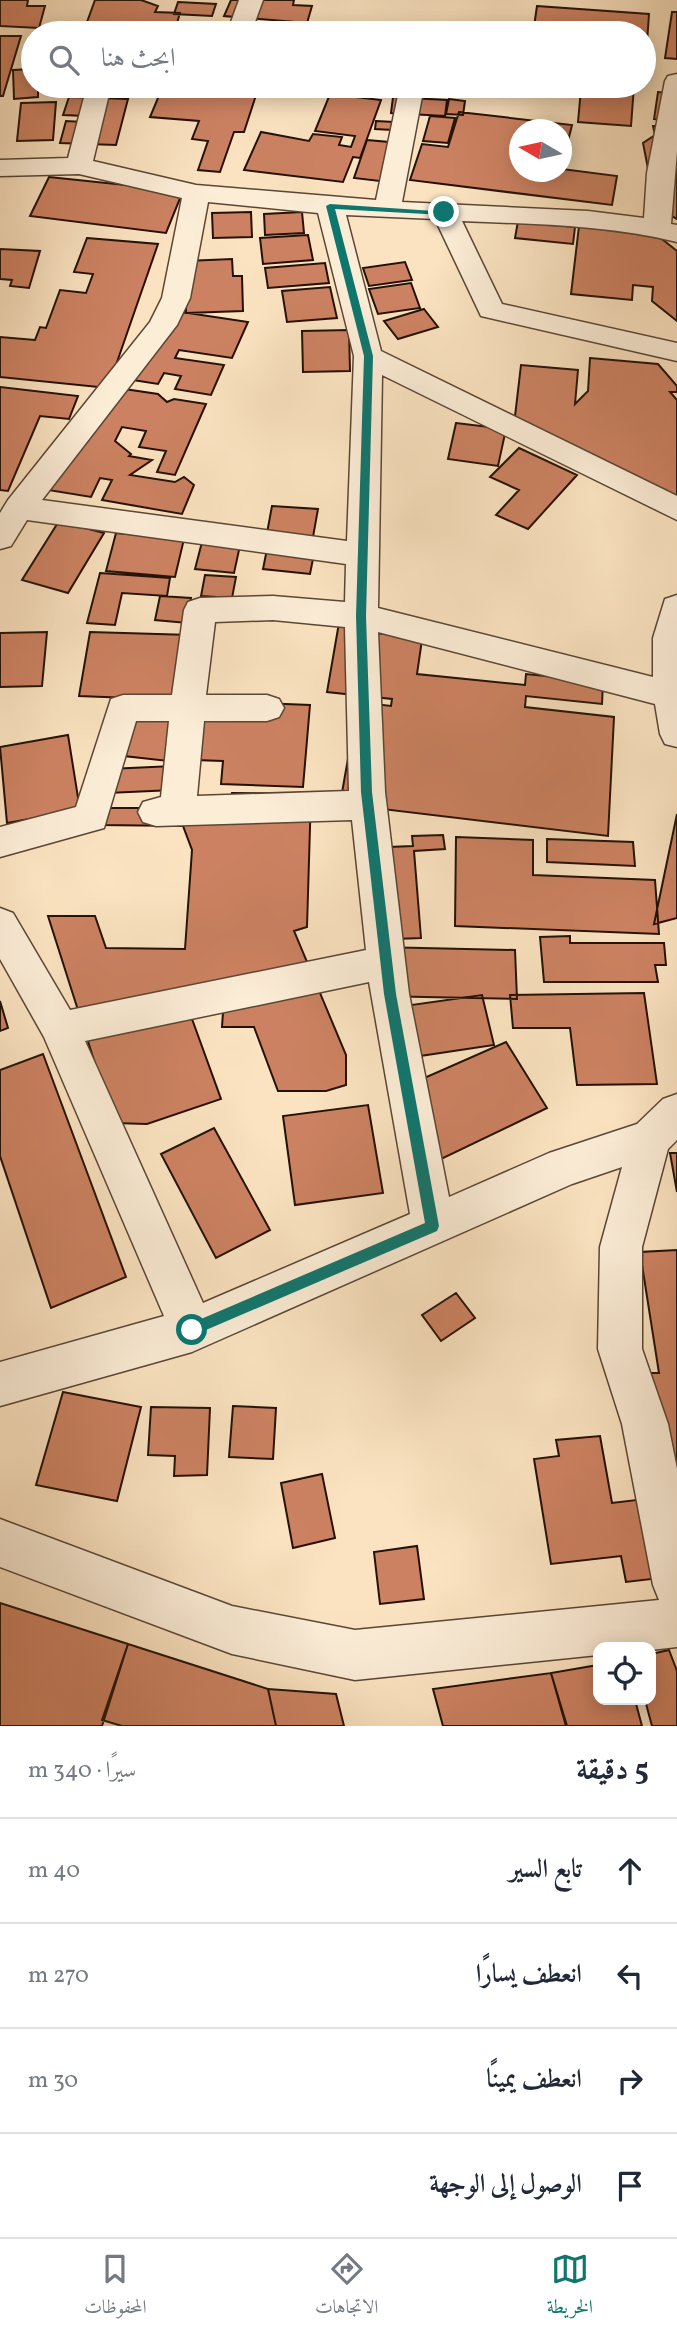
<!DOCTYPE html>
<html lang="ar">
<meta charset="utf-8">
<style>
:root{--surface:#fff;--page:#f6f6f7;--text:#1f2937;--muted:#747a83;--line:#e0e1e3;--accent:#0f766e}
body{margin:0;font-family:Vollkorn,Amiri,serif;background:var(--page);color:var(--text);direction:rtl}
.controls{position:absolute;right:21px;bottom:21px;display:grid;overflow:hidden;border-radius:14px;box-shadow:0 4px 18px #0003}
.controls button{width:63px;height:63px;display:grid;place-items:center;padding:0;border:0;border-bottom:2px solid var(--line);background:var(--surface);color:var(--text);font:35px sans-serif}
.compass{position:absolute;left:509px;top:119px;width:63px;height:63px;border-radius:50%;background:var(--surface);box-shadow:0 4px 18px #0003;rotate:279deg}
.stop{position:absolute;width:21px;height:21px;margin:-16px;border:5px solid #0f766e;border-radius:50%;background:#fff}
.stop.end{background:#0f766e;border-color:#fff;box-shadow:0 2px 7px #0008}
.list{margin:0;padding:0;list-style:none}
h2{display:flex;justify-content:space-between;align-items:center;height:91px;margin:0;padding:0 28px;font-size:30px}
h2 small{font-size:23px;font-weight:400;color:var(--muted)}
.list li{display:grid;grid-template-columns:46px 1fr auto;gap:21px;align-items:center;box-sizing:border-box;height:105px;padding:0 28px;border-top:2px solid var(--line)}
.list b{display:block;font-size:26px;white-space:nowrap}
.list em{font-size:23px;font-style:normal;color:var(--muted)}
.icon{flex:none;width:38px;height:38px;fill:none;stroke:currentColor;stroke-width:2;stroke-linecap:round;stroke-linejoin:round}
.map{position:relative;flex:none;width:677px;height:1726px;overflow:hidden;direction:ltr}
.search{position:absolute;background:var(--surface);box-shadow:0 4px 18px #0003;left:21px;right:21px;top:21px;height:77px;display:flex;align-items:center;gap:18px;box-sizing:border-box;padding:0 24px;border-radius:38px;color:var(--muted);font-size:26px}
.sheet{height:511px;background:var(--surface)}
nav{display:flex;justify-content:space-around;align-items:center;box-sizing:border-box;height:98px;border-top:2px solid var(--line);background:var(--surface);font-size:19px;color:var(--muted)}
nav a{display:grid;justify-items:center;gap:4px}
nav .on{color:var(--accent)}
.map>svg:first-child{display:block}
</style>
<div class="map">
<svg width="677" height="1726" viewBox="0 0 677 1726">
<rect width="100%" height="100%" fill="#fbe3c1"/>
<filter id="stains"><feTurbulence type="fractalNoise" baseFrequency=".00286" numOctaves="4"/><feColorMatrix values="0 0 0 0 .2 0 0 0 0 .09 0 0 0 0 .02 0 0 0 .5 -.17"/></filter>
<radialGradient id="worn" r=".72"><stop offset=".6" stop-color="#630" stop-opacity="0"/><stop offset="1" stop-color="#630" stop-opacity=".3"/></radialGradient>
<path fill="#cc8262" stroke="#241105" stroke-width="2" d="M0,0H28L27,6H45L39,28L0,26Z
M95,0H141L158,6L155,12L180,13L177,23L221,26L218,33H127L131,25L87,22Z
M231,0H294L293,5L312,6L307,23L224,16Z
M178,2L216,4L212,16L174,14Z
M537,6L649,14L647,43H644V33H533Z
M672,12H677V59L665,58Z
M0,36H21L3,96H0Z
M33,69V86H38V97L14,99L13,70Z
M66,86H152L150,92Z
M163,86L246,89L247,86H259L244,132H234L220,172L198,170L208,141L192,139L199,121L150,117Z
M569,86H634L631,126L578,122L581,89Z
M658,92L677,94V121L654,119Z
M330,94L381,100L360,158L353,157L343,182L244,170L261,132L309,141L313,134L342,137L339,145L351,147L355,136L315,131Z
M69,97L128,99L116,145L60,143L66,121L84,122L86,116L63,115Z
M393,97L447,100L445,116L391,113Z
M449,99L465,101L463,115L446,114Z
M56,102L53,140L17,141L21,103Z
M459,112L572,125L567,145H562V149V130H520V172L562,169L617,176L612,205L410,180L422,144L448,147Z
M430,116L455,118L448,143L423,141Z
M376,121L412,123L411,131L375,129Z
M653,126H677V219L658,208L651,184L643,143L655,135Z
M367,140L400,143L388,182L354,178Z
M49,177L183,191L166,233L30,216Z
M251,212L252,237L213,238L212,213Z
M302,212L304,233L265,235L264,214Z
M518,221L575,227L573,244L515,238Z
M579,226L653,232L677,251V321L652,301L653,287L633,285L632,300L571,294Z
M308,235L313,260L263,264L260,238Z
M87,238L158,244L108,388L0,377V337L35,340L40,327L46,328L60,290L86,293L93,274L74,272Z
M0,249L40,251L29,288L10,286L12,280L0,279Z
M232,259L233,276H242L243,311L186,313V261Z
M405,262L412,280L369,286L363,268Z
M325,263L329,283L268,288L265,268Z
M411,283L420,308L378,314L369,289Z
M330,287L337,318L287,322L282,291Z
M424,309L438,327L398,339L384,321Z
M175,311L248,322L232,358L179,350L175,358L224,365L211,395L175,389L181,376L164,373L158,384L120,378Z
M349,330L350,371L303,372L302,331Z
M590,358L658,364L677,386V392H670L677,400V497L514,425L521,365L578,370L575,404L588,391Z
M104,386L158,394L167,402L174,399L206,404L175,475L157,472L166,451L139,447L146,431L122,427L115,441L131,454L129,456L152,460L130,475L175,482L184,477L194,485L182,514L102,500L112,480L100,478L91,497L30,487L51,446L73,450Z
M0,387L78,396L69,419L40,416L8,491L0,490Z
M456,423L506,429L498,466L448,459Z
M519,448L577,475L528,529L496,515L519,490L490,477Z
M272,506L318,509L313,537L267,533Z
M59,521L104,533L68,593L22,580Z
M116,533L184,539L175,577L106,571Z
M203,538L241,541L234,573L195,569Z
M268,544L315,549L310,574L263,569Z
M100,573L170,578L167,596L122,593L115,625L87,623Z
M205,575L236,577L232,598L201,596Z
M160,596L191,598L187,623L155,620Z
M340,617L424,626L417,674L525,685L526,674L603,682L602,704L526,696L525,707L614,717L608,836L340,804L358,702L391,706L392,699L327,692Z
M47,632L42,686L0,687V633Z
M90,632L190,635L181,700L79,696Z
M121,699L182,706L168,761L124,756Z
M236,702L310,705L303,787L221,784L223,761L195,760L203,706Z
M68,735L80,810L7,823L0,747Z
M173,766V790L108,793L109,769Z
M232,793L311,794L307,927L294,931L346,1055V1085L326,1091H278L254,1027H222L224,997L165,1019H192L221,1099L147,1124L114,1123L48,916H95L106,948L185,949L192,850L183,826L100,825L102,808H231Z
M677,814V918L654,924Z
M443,835L445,849L414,851L421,938L369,940L363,848L413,846L412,836Z
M456,837L533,840V875L655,880L659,934L455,926Z
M547,839L633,842L635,866L547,862Z
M570,936V943H664L666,965H655L658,982H544L540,937Z
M378,947L515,950L517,999L377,996Z
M644,993L657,1084L577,1085L570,1028H513L510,995Z
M482,995L494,1045L393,1060L383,1009Z
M0,1001L8,1028L0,1031Z
M506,1042L547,1108L437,1161L397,1090Z
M43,1054L126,1277L51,1308L0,1156V1070Z
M368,1105L383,1193L295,1205L283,1116Z
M214,1128L270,1230L216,1258L161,1154Z
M670,1153H677V1192Z
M677,1250V1563L647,1373H659L640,1252Z
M456,1293L475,1318L441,1341L422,1315Z
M63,1392L141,1407L117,1501L36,1485Z
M233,1406L276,1408L273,1459L229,1457Z
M151,1407L210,1408L207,1475L174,1476L175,1456L148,1455Z
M600,1436L612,1503L653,1498L669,1577L626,1582L621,1556L551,1564L534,1459L559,1456L556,1440Z
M322,1474L335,1538L293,1548L281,1483Z
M417,1546L424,1599L380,1604L374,1552Z
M0,1603L128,1644L102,1726H0Z
M128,1644L268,1689L276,1726H122L102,1720Z
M669,1650L677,1671V1726H652L645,1700H651V1654Z
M598,1665V1700H635L642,1726H566L551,1673Z
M551,1673L567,1726H443L433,1689Z
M268,1689L336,1694L344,1726H276Z"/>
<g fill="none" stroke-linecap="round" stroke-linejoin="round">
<g stroke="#5a4634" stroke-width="3">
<path id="minor" d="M239,0H263L251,33H227Z
M677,74V151L671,224L677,225V242C607,225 534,224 462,221L502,304L677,343V361L481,316L435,219L346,215L381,351L677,496V520L382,375L378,608L653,677V638L665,599L677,595V747L665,744L660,734L655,704L378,632L385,792L409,994L449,1197L549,1153L637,1124L663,1099L677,1094V1140L668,1149L642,1247V1349L668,1424L677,1469V1647L651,1650V1647H598V1655L355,1680L232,1654L0,1567V1519L232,1606L355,1630L659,1600L653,1585L622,1424L598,1349L600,1247L622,1167L572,1184L192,1352L0,1406V1362L164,1316L44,1037L0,959V908L13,913L70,1010L366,950L352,820L156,826L143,822L138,812L143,802L161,797L169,721H136L104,828L0,857V827L76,807L111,699L123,695H172L184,610L188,602L200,598L273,596L345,602L346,564L27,520L11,546L0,549V513L8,500L150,322L162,298L182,198L79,174L0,176V160L68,158L87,86H111L93,161L196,185L376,200L400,86H424L402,202L588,211L644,218L647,173L665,81L668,76ZM208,202L318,213L354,356L347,541L42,500L177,325L190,298ZM273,620L345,627L349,791L197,796L204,721H267L279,717L284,708L279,699L267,695H206L215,622ZM369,982L410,1214L203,1303L85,1041Z"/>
</g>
<use href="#minor" fill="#fcedd7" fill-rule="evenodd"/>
</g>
<path fill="#0f766e" d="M330,204L449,212L444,215L335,209L373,356L366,616L372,792L396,994L439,1226L437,1231L192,1336L187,1334V1325L425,1223L384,994L361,792L356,616L364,356L326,206Z"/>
<rect width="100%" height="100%" filter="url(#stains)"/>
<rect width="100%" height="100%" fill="url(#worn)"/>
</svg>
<div class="controls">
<button><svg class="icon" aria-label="locate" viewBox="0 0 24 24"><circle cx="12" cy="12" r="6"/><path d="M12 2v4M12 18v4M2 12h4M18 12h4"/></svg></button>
</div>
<svg class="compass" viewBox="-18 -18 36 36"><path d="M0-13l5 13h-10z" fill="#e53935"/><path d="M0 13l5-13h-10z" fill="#747a83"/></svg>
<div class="stop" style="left:192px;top:1330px"></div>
<div class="stop end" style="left:444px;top:212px"></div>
<div class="search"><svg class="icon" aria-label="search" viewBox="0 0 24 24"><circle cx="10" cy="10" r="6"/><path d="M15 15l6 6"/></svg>ابحث هنا</div>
</div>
<section class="sheet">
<h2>5 دقيقة<small>سيرًا · 340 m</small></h2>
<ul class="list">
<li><svg class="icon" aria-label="ahead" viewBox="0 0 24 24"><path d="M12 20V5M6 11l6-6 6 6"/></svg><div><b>تابع السير</b></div><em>40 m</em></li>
<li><svg class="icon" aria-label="left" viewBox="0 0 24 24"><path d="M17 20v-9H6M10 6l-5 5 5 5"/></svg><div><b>انعطف يسارًا</b></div><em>270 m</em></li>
<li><svg class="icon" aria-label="right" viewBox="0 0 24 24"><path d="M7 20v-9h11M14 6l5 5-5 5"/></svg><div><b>انعطف يمينًا</b></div><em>30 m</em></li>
<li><svg class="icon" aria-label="arrive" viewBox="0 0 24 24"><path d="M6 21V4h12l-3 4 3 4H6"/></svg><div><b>الوصول إلى الوجهة</b></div></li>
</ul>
</section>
<nav>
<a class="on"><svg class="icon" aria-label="map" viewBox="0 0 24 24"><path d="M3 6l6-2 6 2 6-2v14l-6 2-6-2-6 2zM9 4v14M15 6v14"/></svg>الخريطة</a>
<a><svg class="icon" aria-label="directions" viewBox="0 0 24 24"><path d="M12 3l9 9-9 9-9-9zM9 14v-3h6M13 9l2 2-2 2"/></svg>الاتجاهات</a>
<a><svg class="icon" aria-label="saved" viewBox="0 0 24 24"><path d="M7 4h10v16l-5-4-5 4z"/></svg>المحفوظات</a>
</nav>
